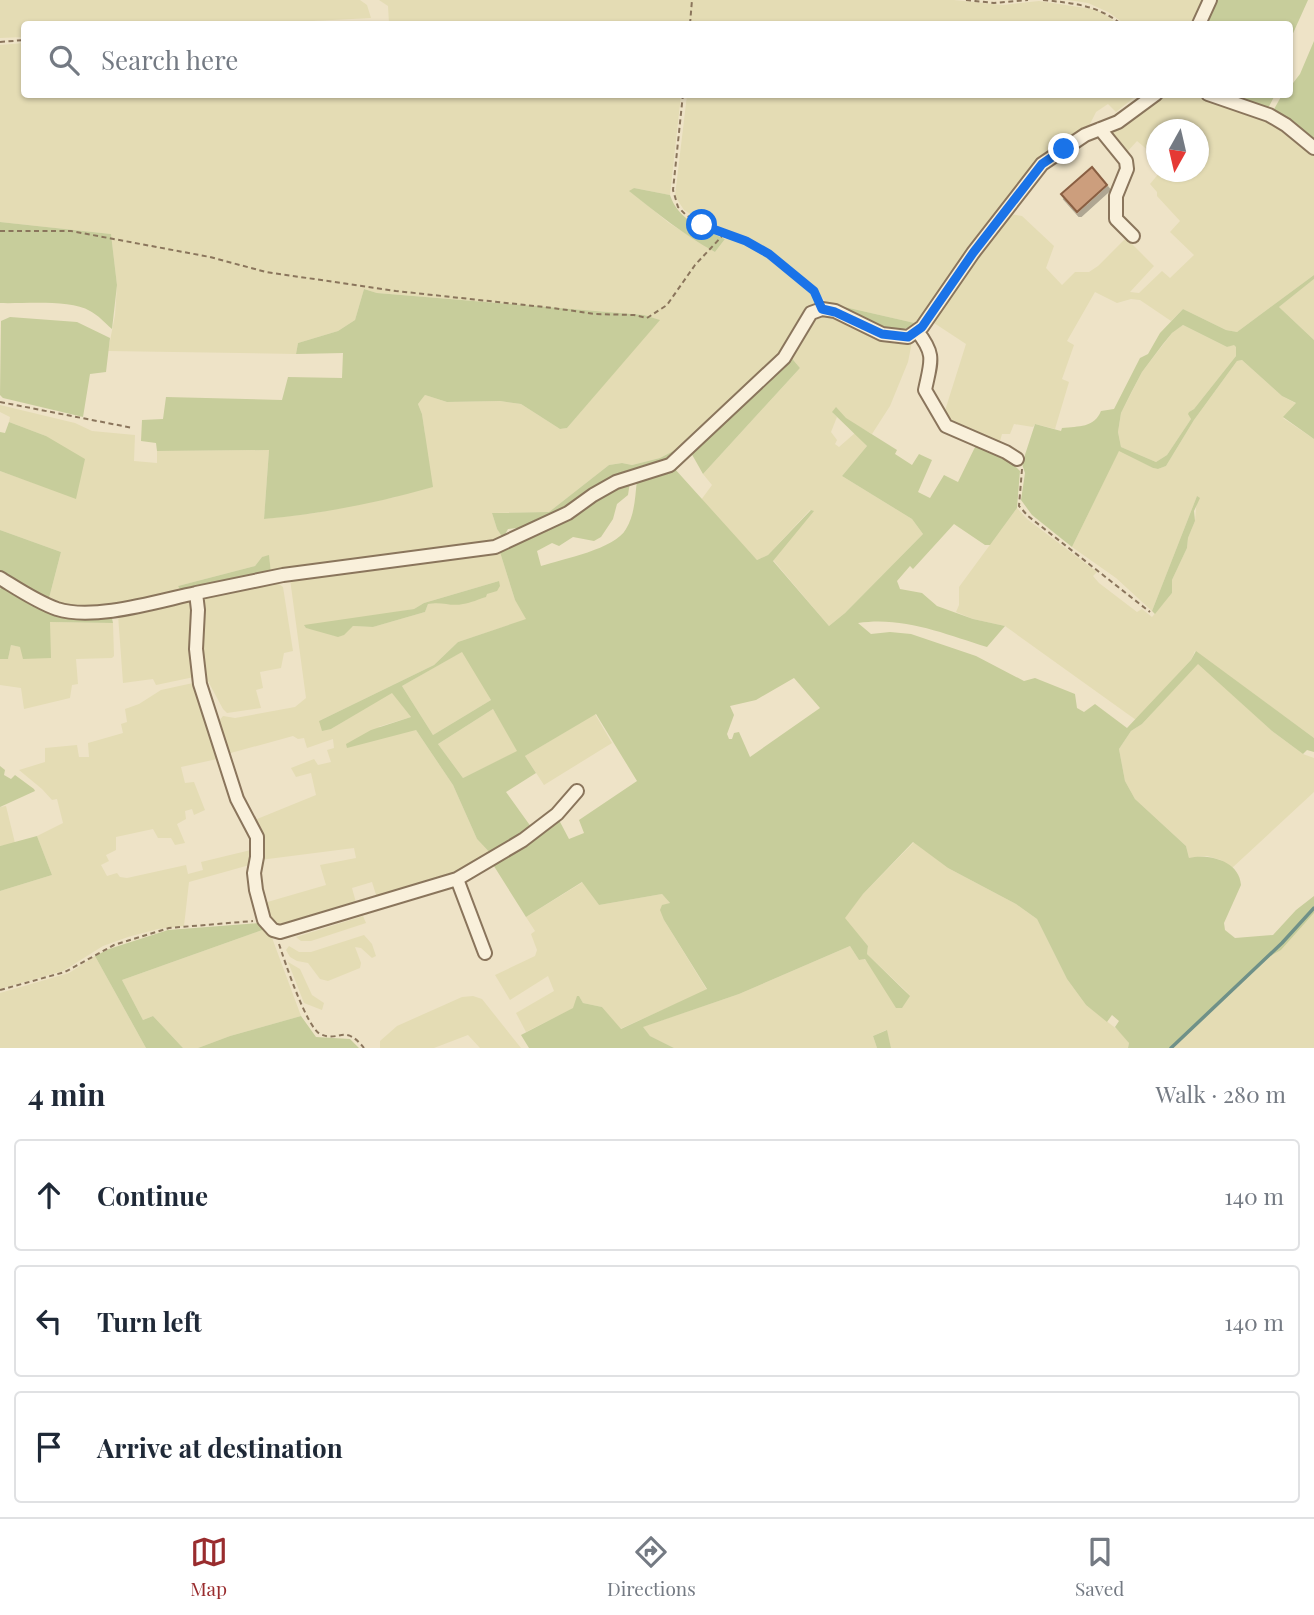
<!DOCTYPE html>
<meta charset="utf-8">
<style>
:root{--surface:#fff;--page:#f2f2f3;--text:#1f2937;--muted:#747a83;--line:#e0e1e3;--accent:#992c2e}
body{margin:0;font-family:"Playfair Display",serif;background:var(--page);color:var(--text)}
.compass{position:absolute;left:1146px;top:119px;width:63px;height:63px;border-radius:50%;background:var(--surface);box-shadow:0 2px 5px #0004;rotate:188deg}
.stop{position:absolute;width:21px;height:21px;margin:-16px;border:5px solid #1a73e8;border-radius:50%;background:#fff}
.stop.end{background:#1a73e8;border-color:#fff;box-shadow:0 2px 7px #0008}
.list{margin:0;padding:0;list-style:none}
h2{display:flex;justify-content:space-between;align-items:center;height:91px;margin:0;padding:0 28px;font-size:30px}
h2 small{font-size:23px;font-weight:400;color:var(--muted)}
.list li{display:grid;grid-template-columns:46px 1fr auto;gap:21px;align-items:center;box-sizing:border-box;height:112px;margin:0 14px 14px;padding:0 14px;border:2px solid var(--line);border-radius:7px}
.list b{display:block;font-size:26px;white-space:nowrap}
.list em{font-size:23px;font-style:normal;color:var(--muted)}
.icon{flex:none;width:38px;height:38px;fill:none;stroke:currentColor;stroke-width:2;stroke-linecap:round;stroke-linejoin:round}
.map{position:relative;flex:none;width:1314px;height:1048px;overflow:hidden}
.search{position:absolute;background:var(--surface);box-shadow:0 2px 5px #0004;left:21px;right:21px;top:21px;height:77px;display:flex;align-items:center;gap:18px;box-sizing:border-box;padding:0 24px;border-radius:7px;color:var(--muted);font-size:26px}
.sheet{height:469px;background:var(--surface)}
nav{display:flex;justify-content:space-around;align-items:center;box-sizing:border-box;height:98px;border-top:2px solid var(--line);background:var(--surface);font-size:19px;color:var(--muted)}
nav a{display:grid;justify-items:center;gap:4px}
nav .on{color:var(--accent)}
.map>svg:first-child{display:block}
</style>
<div class="map">
<svg width="1314" height="1048" viewBox="0 0 1314 1048">
<defs>
<filter id="shadow"><feDropShadow dx="3" dy="5" stdDeviation="0" flood-color="#0004"/></filter>
</defs>
<rect width="100%" height="100%" fill="#eee3c7"/>
<path fill="#e4dcb4" fill-rule="evenodd" d="M0,0H360L367,5L371,18L252,24H24V37L0,38Z
M379,0H954L1003,5L1039,1L1092,9L1105,14L1117,24H396L389,23L388,6Z
M1068,0H1207L1196,24H1125L1108,12L1088,3Z
M24,43V94L681,95L670,195L634,188L630,191L669,223L715,252L725,239L735,240L758,251L802,283L813,294L815,306L788,347L681,447L660,458L632,465L622,463L609,465L549,512L492,513L497,529L503,538L492,543L271,573L269,556L262,557L255,566L178,586L181,591L141,602L80,609L48,602L61,552L0,530V471L76,498L46,436L9,422L10,417L0,412V405L75,423L92,431L135,435L134,461L157,463V451L269,450L264,519L315,513L396,497L425,434L422,414L418,404L425,395L447,402L500,401L521,404L560,429L567,428L659,320L644,315L377,293L364,289L355,320L338,331L298,343L296,354L108,351L115,315L117,285L111,234L0,222V45Z
M687,95H1137L1116,112L1108,104L1096,112L1087,130L1057,148L919,324L827,303L813,287L774,255L747,239L709,226L684,210L675,196Z
M1165,95H1191L1236,107L1279,124L1314,153V275L1237,332L1226,330L1183,309L1171,321L1140,300L1131,299L1117,303L1095,292L1067,341L1074,345L1062,379L1069,382L1055,429L1035,424L1033,427L1014,424L1010,434H1002L999,445L958,428L943,417L966,344L931,321L945,298L1010,214L1022,216L1054,246L1046,268L1062,285L1075,272H1089L1098,266L1126,238L1154,266L1130,292L1139,293L1162,271L1170,278L1194,255L1170,232L1180,221L1157,196V192L1150,184L1160,172H1198V130H1156V157L1137,141L1127,152L1117,145L1111,135L1113,131Z
M1314,279V340L1279,307Z
M822,312L884,338L912,342L908,362L890,406L872,434L832,412L837,417L831,432L837,440L835,444L839,447L855,433L867,446L842,476L912,519L923,534L845,613L829,626L773,560L813,511L810,510L768,555L757,560L701,500L712,485L703,474L800,368L789,355L810,319Z
M1183,325L1227,347L1234,344L1236,346V356L1194,409L1189,412L1191,419L1167,455L1156,462L1121,447L1118,432L1121,413L1142,372L1172,333Z
M1242,360L1282,396L1297,404L1283,418L1314,439V738L1195,651L1191,660L1136,720L1005,626L973,619L956,612L959,605V587L1017,508L1027,519L1097,572L1093,576L1099,583L1137,612L1142,609L1152,617L1172,593V580L1187,548L1188,538L1195,521L1197,496L1152,611L1116,578L1072,547L1119,450L1153,468L1158,469L1166,466L1194,420L1237,361Z
M499,549L515,600L527,619L458,642L434,665L319,721L331,729L392,692L411,717L378,727L416,730L453,785L477,839L493,856L457,876L377,898L372,882L352,888L357,906L281,929L271,921L264,903L326,885L320,865L356,858L354,848L260,860L252,821L316,795L311,773L296,777L291,768L314,759L318,765L331,762L327,750L334,748L333,739L307,748L304,738L298,739L293,736L227,754L218,722L223,716L235,718L295,707L306,698L290,579ZM499,581L497,588L487,594L428,604L425,612L373,627L353,626L335,636L323,631L306,628L414,609L424,603Z
M276,582L283,587L293,651L284,653L281,668L260,672L263,688L256,690L261,708L227,713L223,709L203,672L201,600L203,596Z
M188,598L193,603L194,677L156,685L153,679L123,683L118,615Z
M50,622L113,623L114,656L112,658L76,659L78,684L72,685L70,698L24,709L21,688L0,685V659H8L11,645L20,647Z
M463,651L491,700L433,735L402,686Z
M1198,663L1272,731L1303,754L1314,758V792L1232,868L1221,860L1207,856L1189,858L1186,846L1135,799L1125,781L1119,749L1131,731L1142,724Z
M193,683L196,685L218,755L217,759L181,767L185,783L194,782L205,810L194,815L192,809L185,811L186,819L177,824L185,843L175,845L171,838H158L153,829L116,837V850L106,855L109,861L101,865L107,876L117,873L120,877L127,878L186,865L188,874L203,870L201,862L255,849L253,864L189,882L184,926L158,929L128,937L103,946L63,971L0,989V891L52,875L37,836L63,823L57,799L52,800L42,789L19,770L45,762V748L77,745L79,757H89L88,743L123,733L121,724L127,722L125,709L139,704L161,690Z
M493,709L518,751L463,778L438,744Z
M595,714L612,743L544,785L525,756Z
M6,806L15,843L0,846V807Z
M914,842L948,868L1016,904L1037,919L1067,979L1086,1005L1123,1034L1129,1043L1128,1048H891L886,1030L873,1036L877,1048H674L650,1036L642,1027L739,994L850,946L859,960L864,959L910,995L867,954L868,946L844,918L863,894Z
M583,882L599,905L662,894L670,903L664,920L707,990L620,1029L602,1007L583,1003L579,996L574,1008L526,1032L516,1013L554,991L548,976L510,1000L495,975L535,956L537,950L531,934L535,931L526,917Z
M1314,913V1048H1169L1265,959L1281,950Z
M363,916L366,923L311,941H301L296,937Z
M265,929L271,935L301,1016L230,1036L198,1048H183L153,1016L143,1020L122,980Z
M364,935L372,944L376,956L372,958L361,948L355,947L361,963L360,968L328,981L320,979L308,963L297,961L290,957L286,950L289,946L299,952H311Z
M95,956L146,1048H0V993L69,973Z
M288,962L300,969L312,995L324,1003L322,1010L304,1003Z
M473,996L482,999L521,1048H480L468,1035L434,1048H380V1041L397,1026L462,997Z"/>
<path fill="#c7cd9b" fill-rule="evenodd" d="M1213,0H1308L1290,40V24H1203Z
M1314,41V144L1273,111L1282,95L1290,94V87L1300,74Z
M1218,95H1275L1267,110Z
M634,188L670,195C678,220 703,229 725,239L715,252C684,235 657,213 629,191Z
M0,222L111,234L117,285L112,329C105,323 98,315 90,311C70,299 23,304 0,303Z
M1314,275V279L1279,307L1314,340V439L1283,417L1296,403L1282,396L1242,360L1237,361L1194,420L1166,466L1158,469L1153,468L1119,451L1072,547L1032,515L1021,500L1025,473L1022,464L1035,424L1061,431L1062,428C1079,426 1094,428 1101,411L1114,409L1140,358L1148,354L1160,333L1183,309L1226,330L1237,332ZM1183,325L1227,347L1234,345L1236,347V356L1194,409L1189,412L1188,414L1191,419L1167,455L1156,462L1121,447L1118,432L1121,413L1132,391L1142,372L1163,344L1172,333Z
M364,289L377,293L644,315L660,320L567,428L560,429L521,404L500,401L447,402L425,395L418,404L422,414L433,487C377,503 321,514 264,519L269,450L157,451L156,443L141,441L142,420L163,419L166,397L282,400L288,377L342,378L343,353L296,354L298,343L338,331L355,320Z
M827,303L919,324C891,339 852,319 827,303Z
M10,317L77,322L110,338L106,372L90,374L83,417L3,398L0,395L1,321Z
M789,355L800,368L703,474L690,451Z
M836,407L846,418L897,450L895,454L912,465L919,454L932,460L918,492L930,498L944,475L958,482L977,443L1007,458L1020,471L1017,508L990,545H985L954,524L913,569L910,566L897,581L900,589L922,593L937,606L973,619L1005,626L987,647C945,634 903,616 858,623L871,634L890,632L911,634L976,656L1024,681L1035,678L1075,694L1077,708L1084,712L1095,704L1127,728L1191,660L1196,651L1314,738V752L1307,750L1303,754L1272,731L1198,664L1142,724L1131,731L1119,749L1125,781L1135,799L1186,846L1189,858C1208,854 1239,860 1241,885L1224,923L1225,930L1235,938L1273,935L1296,910L1314,896V913L1281,950L1265,959L1169,1048H1128L1129,1043L1115,1027L1119,1021L1112,1015L1107,1022L1086,1005L1067,979L1037,919L1016,904L948,868L913,842L863,894L845,918L868,946L867,954L910,996L902,1008H896L865,959L859,960L850,946L739,994L643,1027L650,1036L674,1048H529L521,1035L573,1008L577,996H579L583,1003L602,1007L621,1029L707,989L664,920L660,910L662,905L670,903L662,894L599,905L582,882L526,917L492,863L559,820L569,839L584,833L579,820L637,781L596,714L525,756L536,773L506,792L534,831L493,856L477,839L453,785L416,730L347,748L346,744L371,730L411,717L392,693L331,729L322,731L319,721L434,665L458,642L526,619L515,600L499,549L597,496L630,482L628,495L617,504L613,519L601,537L594,541L573,537L559,546L552,543L537,551L541,566C563,559 615,549 626,529C635,514 635,497 637,480L674,468L757,560L768,555L811,510L814,511L773,561L829,626L845,613L923,534L912,519L842,476L867,446L832,412ZM462,652L491,700L433,735L402,686ZM794,678L820,708L750,757L739,732L734,733L732,739H729L727,734L734,715L730,706L756,700ZM493,709L517,751L463,778L438,744Z
M9,422L46,436L85,459L76,499L0,471V432L5,433Z
M681,447L658,465L527,527L508,529L503,538L497,529L492,513L549,512L609,465L622,463L632,465L660,458Z
M1197,496L1200,498L1194,511L1195,521L1188,538L1187,548L1172,580V593L1155,614L1152,611Z
M0,530L61,552L48,602L0,575Z
M269,555L271,573L217,582L181,591L178,586L255,566L262,557Z
M499,581L500,586L497,591L487,594L486,597C479,599 471,603 463,604C450,607 443,601 428,604L425,612L373,627L353,626L344,635L338,637L306,628L304,625L414,609L424,603Z
M2,586L51,610L111,614L113,623L50,622L51,658L23,659L20,647L11,645L8,659H0V589Z
M0,766L5,770L4,775L11,779L15,775L34,789L35,791L0,807Z
M37,836L52,875L0,891V846Z
M259,923L265,929L122,980L143,1020L153,1016L183,1048H146L95,956L109,949L168,930Z
M301,1016L316,1037L350,1039L359,1048H198L230,1036Z
M887,1030L891,1048H877L873,1036Z"/>
<g fill="none" stroke-linecap="round" stroke-linejoin="round">
<path stroke="#6f9188" stroke-width="3.5" d="M1171,1048L1282,943L1314,908"/>
</g>
<path fill="#cc9e7d" stroke="#895e42" stroke-width="2" filter="url(#shadow)" d="M1092,167L1107,185L1077,212L1061,194Z"/>
<g fill="none" stroke-linecap="round" stroke-linejoin="round">
<g stroke="#8a755c" stroke-width="16">
<path id="minor" d="M1199,24L1210,0
M1208,94L1269,115L1286,125L1314,148
M1100,129L1126,161L1127,169L1116,196V219L1133,236
M917,331C936,355 931,361 925,390L946,426L1006,452L1017,459
M0,578C18,589 37,602 57,609C94,621 158,601 196,593L198,610L196,649L200,684L237,799L257,837V857L254,873L256,890L264,920L273,930L280,932L457,879L523,840L557,814L577,791
M196,593L283,575L495,547L568,513L593,495L616,482L670,465L784,358L811,313L822,309L835,311L882,334L908,337L922,327L973,253L1042,164L1085,135L1118,122L1156,94
M457,879L485,953"/>
</g>
<path stroke="#8a755c" stroke-width="2" stroke-dasharray="5 3.5" stroke-linecap="butt" d="M966,0L994,3L1028,0
M1043,0C1073,3 1097,5 1121,24
M328,24L369,22L383,24
M690,24L692,0
M0,42L24,40
M683,94L673,190L678,207L686,215L702,225L746,241L769,255L814,291L818,298
M0,231H71L210,257L266,272L396,291L553,308L595,314L634,315L647,318L667,305L695,265L724,234
M0,402L133,428
M1022,469L1019,506L1028,516L1150,612
M279,944C285,962 306,1026 320,1034C340,1043 344,1023 364,1048
M0,990L65,972L114,945L169,928L253,921"/>
<use href="#minor" stroke="#f9f0db" stroke-width="12"/>
</g>
<g fill="none" stroke-linecap="round" stroke-linejoin="round">
<path stroke="#1a73e8" stroke-width="9" d="M702,225L746,241L769,254L814,291L822,309L835,312L882,334L908,337L922,327L973,253L1042,164L1064,149"/>
</g>
</svg>
<svg class="compass" viewBox="-18 -18 36 36"><path d="M0-13l5 13h-10z" fill="#e53935"/><path d="M0 13l5-13h-10z" fill="#747a83"/></svg>
<div class="stop" style="left:702px;top:225px"></div>
<div class="stop end" style="left:1064px;top:149px"></div>
<div class="search"><svg class="icon" aria-label="search" viewBox="0 0 24 24"><circle cx="10" cy="10" r="6"/><path d="M15 15l6 6"/></svg>Search here</div>
</div>
<section class="sheet">
<h2>4 min<small>Walk · 280 m</small></h2>
<ul class="list">
<li><svg class="icon" aria-label="ahead" viewBox="0 0 24 24"><path d="M12 20V5M6 11l6-6 6 6"/></svg><div><b>Continue</b></div><em>140 m</em></li>
<li><svg class="icon" aria-label="left" viewBox="0 0 24 24"><path d="M17 20v-9H6M10 6l-5 5 5 5"/></svg><div><b>Turn left</b></div><em>140 m</em></li>
<li><svg class="icon" aria-label="arrive" viewBox="0 0 24 24"><path d="M6 21V4h12l-3 4 3 4H6"/></svg><div><b>Arrive at destination</b></div></li>
</ul>
</section>
<nav>
<a class="on"><svg class="icon" aria-label="map" viewBox="0 0 24 24"><path d="M3 6l6-2 6 2 6-2v14l-6 2-6-2-6 2zM9 4v14M15 6v14"/></svg>Map</a>
<a><svg class="icon" aria-label="directions" viewBox="0 0 24 24"><path d="M12 3l9 9-9 9-9-9zM9 14v-3h6M13 9l2 2-2 2"/></svg>Directions</a>
<a><svg class="icon" aria-label="saved" viewBox="0 0 24 24"><path d="M7 4h10v16l-5-4-5 4z"/></svg>Saved</a>
</nav>
